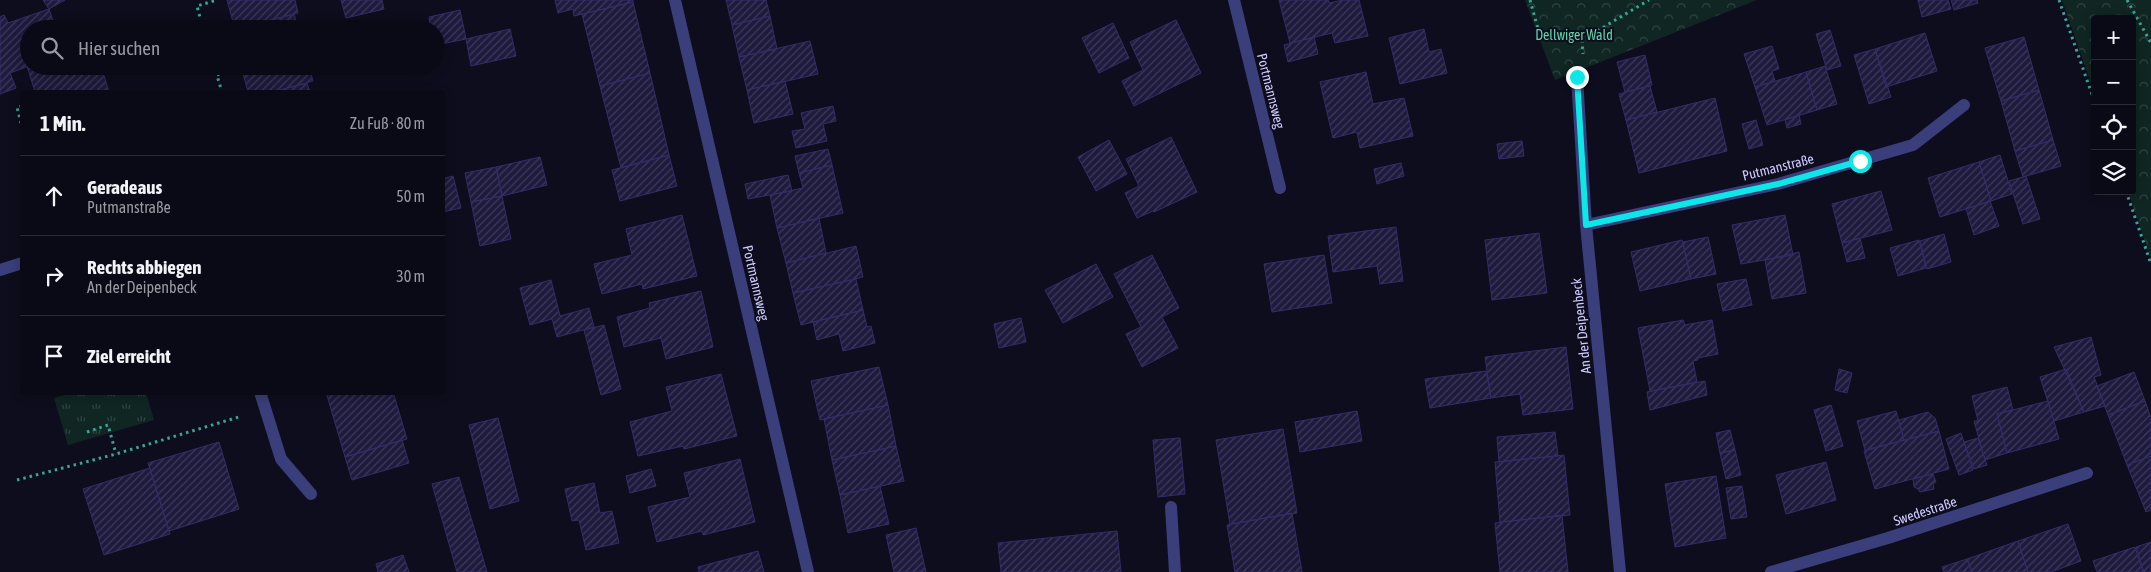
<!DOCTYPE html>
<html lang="de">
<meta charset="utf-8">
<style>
:root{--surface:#0a0a16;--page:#13131f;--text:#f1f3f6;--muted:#999aa1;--line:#2a2b35}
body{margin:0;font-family:"Asap Condensed",sans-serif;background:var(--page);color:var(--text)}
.controls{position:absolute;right:15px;top:15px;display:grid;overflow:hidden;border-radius:5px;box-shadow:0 2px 12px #0003}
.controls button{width:45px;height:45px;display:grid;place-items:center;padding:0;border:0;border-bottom:1px solid var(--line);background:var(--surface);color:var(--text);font:25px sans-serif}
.stop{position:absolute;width:15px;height:15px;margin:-11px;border:4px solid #0ce8e7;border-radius:50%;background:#fff}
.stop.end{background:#0ce8e7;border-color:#fff;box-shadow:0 1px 5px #0008}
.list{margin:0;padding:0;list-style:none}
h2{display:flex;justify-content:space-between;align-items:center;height:65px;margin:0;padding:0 20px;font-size:21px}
h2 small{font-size:16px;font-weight:400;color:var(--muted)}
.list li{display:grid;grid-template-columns:32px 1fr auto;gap:15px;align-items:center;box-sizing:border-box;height:80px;padding:0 20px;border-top:1px solid var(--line)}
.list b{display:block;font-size:19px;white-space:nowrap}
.list p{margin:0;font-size:16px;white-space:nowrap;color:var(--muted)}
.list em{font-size:16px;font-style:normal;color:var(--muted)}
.icon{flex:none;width:28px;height:28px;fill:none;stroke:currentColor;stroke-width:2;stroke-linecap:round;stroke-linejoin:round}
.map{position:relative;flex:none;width:2151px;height:572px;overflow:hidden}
.search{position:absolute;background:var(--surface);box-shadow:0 2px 12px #0003;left:20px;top:20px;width:425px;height:55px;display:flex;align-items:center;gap:12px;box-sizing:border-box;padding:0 18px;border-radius:28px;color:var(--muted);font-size:19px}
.panel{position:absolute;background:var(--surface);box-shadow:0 2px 12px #0003;left:20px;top:90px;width:425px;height:305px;border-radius:5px}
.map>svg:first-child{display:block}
</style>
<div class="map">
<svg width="2151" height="572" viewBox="0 0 2151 572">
<defs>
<pattern id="grass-tufts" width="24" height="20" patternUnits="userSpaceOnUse" patternTransform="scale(1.25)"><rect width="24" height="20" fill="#102623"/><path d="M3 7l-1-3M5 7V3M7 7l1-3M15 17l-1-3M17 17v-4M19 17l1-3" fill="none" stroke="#324444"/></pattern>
<pattern id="forest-crowns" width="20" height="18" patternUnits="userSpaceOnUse" patternTransform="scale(1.25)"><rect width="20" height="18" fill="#102623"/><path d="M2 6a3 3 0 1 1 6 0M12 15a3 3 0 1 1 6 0" fill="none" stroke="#324444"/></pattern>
<pattern id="building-hatch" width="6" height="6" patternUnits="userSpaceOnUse" patternTransform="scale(1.25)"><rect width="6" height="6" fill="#1d1a3d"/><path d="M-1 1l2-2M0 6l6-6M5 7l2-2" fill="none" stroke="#3d3a5a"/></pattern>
</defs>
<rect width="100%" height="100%" fill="#0e0d1d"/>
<path fill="url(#grass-tufts)" d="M71,393H146L154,420L68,445L54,398Z"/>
<path fill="url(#forest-crowns)" d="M1525,0H1757L1555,80Z
M2062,0H2151V259L2128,191H2132V19H2095V95Z"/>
<path fill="url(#building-hatch)" stroke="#332d68" d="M43,0H65L49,9Z
M227,0H295L298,13L235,29Z
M341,0H382L384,9L346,18Z
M555,0H633V2L574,16L573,9L558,13Z
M726,0H766L770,16L732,25Z
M1279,0H1328L1329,3L1343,0H1359L1368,36L1335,43L1332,33L1290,43Z
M1918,0H1948L1951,9L1922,17Z
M1951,0H1977L1978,3L1954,10Z
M633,2L650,73L600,86L582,14Z
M49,9L56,29H29V66L10,73L16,88L0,94V17L4,15L8,23Z
M460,10L466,39L436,45V29H431L429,17Z
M294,14L298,29H239Z
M770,16L777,49L739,57L732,25Z
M1176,20L1201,73L1134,106L1122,81L1143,70L1130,42Z
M1113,23L1129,58L1099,73L1082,38Z
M510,29L516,56L471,66L466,39Z
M1424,29L1429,52L1441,49L1447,73L1400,84L1389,38Z
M1830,30L1841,66L1827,70L1816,34Z
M1925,33L1937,71L1886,87L1875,49Z
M1314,37L1318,54L1288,62L1284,45Z
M2024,37L2039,90L2001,101L1985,48Z
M810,41L818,74L747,90L739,57Z
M1772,46L1779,69L1772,71L1775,81L1755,87L1744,54Z
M1875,49L1891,97L1869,104L1854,55Z
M1645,55L1652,85L1625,92L1617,62Z
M27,66H101L109,92H35Z
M241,66H309L313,81L273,92H248Z
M1825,66L1837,104L1817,110L1806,72Z
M1366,72L1373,104L1404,98L1413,136L1360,148L1357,132L1333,138L1320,82Z
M1806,72L1817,110L1767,125L1755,87Z
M650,73L669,155L621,168L600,86Z
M785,81L793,114L754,123L747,90Z
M307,83L310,92H273Z
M1650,86L1657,112L1626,120L1619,94Z
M2039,90L2053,140L2015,151L2001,101Z
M1715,98L1727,151L1639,173L1626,120Z
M833,106L836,121L823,124L827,141L796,148L792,131L805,129L801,113Z
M1799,115L1801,124L1787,128L1785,120Z
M1756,120L1763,145L1749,149L1742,124Z
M1171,137L1197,192L1154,212L1153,211L1137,218L1125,193L1139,186L1126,159Z
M1109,140L1127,174L1096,191L1078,157Z
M2053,140L2061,166L2023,177L2015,151Z
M1522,141L1524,156L1499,159L1497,144Z
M828,149L832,165L799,173L795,156Z
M669,155L677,186L620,201L612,170Z
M2000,155L2012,194L1991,201L1979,162Z
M540,157L547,185L502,196L496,167Z
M1979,162L1991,201L1940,217L1928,178Z
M1401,163L1404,176L1377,184L1374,169Z
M832,165L843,213L777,228L770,195L803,188L799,173Z
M496,167L502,196L471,202L465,173Z
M788,175L792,191L748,199L745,184Z
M453,176L461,208L442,212V179Z
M2026,176L2040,219L2023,224L2009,181Z
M1881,191L1892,230L1842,243L1832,204Z
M502,196L511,239L480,246L471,202Z
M1990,201L1999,226L1974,235L1966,209Z
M682,215L697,276L643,289L642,284L602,294L594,264L632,255L626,229Z
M1785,215L1793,255L1741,264L1732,225Z
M819,218L826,253L786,263L777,228Z
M1396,227L1403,281L1380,284L1377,266L1333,272L1328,236Z
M1539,233L1547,293L1492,300L1485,240Z
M1944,234L1951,262L1927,269L1920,241Z
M1708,237L1716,274L1691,279L1683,242Z
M1860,238L1865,258L1847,262L1842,243Z
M1682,240L1691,279L1640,291L1631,252Z
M1919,240L1926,268L1898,276L1890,248Z
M856,246L863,277L793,293L786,263Z
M1799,252L1806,293L1772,299L1765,260Z
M1152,255L1179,308L1162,317L1178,348L1142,367L1126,334L1141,327L1114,274Z
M1324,255L1332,303L1272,312L1264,264Z
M1096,264L1113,297L1063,323L1045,290Z
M856,279L863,310L801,325L793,293Z
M1746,279L1752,305L1723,311L1717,284Z
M551,280L560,316L589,308L594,327L557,337L552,319L530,325L520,288Z
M701,291L713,347L666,359L661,338L624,347L617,317L650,308L649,303Z
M863,310L867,327L871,326L875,343L843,351L839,334L817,340L813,322Z
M1021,318L1026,342L999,348L994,324Z
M1683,320L1685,325L1712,320L1718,354L1698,358V360L1693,361L1697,382L1650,391L1638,328Z
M604,325L621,389L601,395L584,330Z
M2091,337L2101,375L2094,377L2105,406L2084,412L2054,347Z
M1566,347L1573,409L1523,415L1520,394L1491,398L1485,357Z
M879,367L888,405L820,420L811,381Z
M1839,369L1852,373L1847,393L1835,390Z
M2066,369L2084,412L2054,421L2040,377Z
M1486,371L1491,398L1430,408L1425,379Z
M2134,372L2145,401L2108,415L2097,386Z
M721,374L737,436L684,449L683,446L638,456L630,422L672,411L666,387Z
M1705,381L1707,395L1650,410L1647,392Z
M2007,387L2013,410L1997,414L2007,453L1985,460L1974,421H1978L1972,396Z
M326,392H393L407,439L345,457Z
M2048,401L2059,439L2007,453L1997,414Z
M2145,401L2151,418V456L2127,465L2108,415Z
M888,405L896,446L832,460L824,419Z
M1831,405L1843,446L1826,451L1814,410Z
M1357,411L1362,441L1300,452L1295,422Z
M1896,411L1904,440L1865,450L1857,421Z
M1928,412L1935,418L1939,431L1904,440L1899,420Z
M498,418L519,501L490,509L469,425Z
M1283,429L1297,513L1230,524L1216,440Z
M1730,430L1735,450L1720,453L1716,433Z
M1939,431L1949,469L1875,489L1864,451Z
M1555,432L1558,456L1499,462L1497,437Z
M1961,433L1973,470L1959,475L1946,439Z
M1180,438L1185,494L1158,497L1153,440Z
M1978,438L1987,465L1974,469L1964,442Z
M402,440L409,463L352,480L345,457Z
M219,442L239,509L169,531L148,463Z
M896,446L904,481L840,495L832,460Z
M1735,450L1741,475L1726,479L1720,453Z
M1564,455L1570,515L1500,522L1495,462Z
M2151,456V510L2146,512L2127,465Z
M740,459L755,522L703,535L702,531L657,542L648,507L690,497L684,473Z
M1826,462L1836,500L1786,514L1776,475Z
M150,468L170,534L104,555L83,489Z
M651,469L656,486L630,493L626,476Z
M1933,474L1936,482L1933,484L1934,489L1920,492L1918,489L1914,487L1913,479Z
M1716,476L1726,538L1675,547L1665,484Z
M459,477L487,572H457L432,484Z
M594,483L600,513L612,511L619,543L586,550L579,520L572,521L565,489Z
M880,486L889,524L848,533L840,495Z
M1742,486L1747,517L1731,519L1726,488Z
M1292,513L1302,572H1235L1227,525Z
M1562,515L1568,572H1500L1495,523Z
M2068,524L2081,561L2051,572H2028L2018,541Z
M916,528L926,572H894L886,535Z
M1117,531L1121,572H1001L998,543Z
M2018,541L2028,572H1972L1967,559Z
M2151,542V572H2144L2136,547Z
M2135,547L2143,572H2097L2093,561Z
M758,551L764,572H699L698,567Z
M403,555L409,572H378L376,564Z
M1967,559L1972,572H1944L1942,567Z"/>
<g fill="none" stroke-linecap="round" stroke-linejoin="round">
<path stroke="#33a895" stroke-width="3" stroke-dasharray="2.5 4" stroke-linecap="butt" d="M1530,0L1540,36L1582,40L1649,0
M2059,0L2095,103
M2127,0L2151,43
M203,29L197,6L217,0
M1582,40L1583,54
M214,66L222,92
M217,75L233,69
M22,106L17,107L22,127
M2126,191L2151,264
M87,432L108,425L116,454
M17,480L116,454L242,416"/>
<path stroke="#3a3e7a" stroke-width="12" d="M675,0L808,572
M1234,0L1280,188
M1577,77L1586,225L1620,572
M1586,225L1778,184L1913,145L1964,105
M0,270L22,263
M260,392L281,459L311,494
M1171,507L1175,572
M1771,572L1888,538L2087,473"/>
</g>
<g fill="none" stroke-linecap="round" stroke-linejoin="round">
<path stroke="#0ce8e7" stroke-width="6" d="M1577,77L1586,225L1778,184L1860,161"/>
</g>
<g text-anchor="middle" stroke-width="4" stroke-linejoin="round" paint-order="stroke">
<g font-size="14" fill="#5cd7ac" stroke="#0e0d1d">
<text x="1574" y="40">Dellwiger Wald</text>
</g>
<g font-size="14" fill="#cccbfc" stroke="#0e0d1d">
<text transform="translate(1271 91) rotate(76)" y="5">Portmannsweg</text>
<text transform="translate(1778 167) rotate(-14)" y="5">Putmanstraße</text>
<text transform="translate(756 283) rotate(77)" y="5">Portmannsweg</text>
<text transform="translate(1581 326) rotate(-96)" y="5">An der Deipenbeck</text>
<text transform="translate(1925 511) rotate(-18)" y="5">Swedestraße</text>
</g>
</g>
</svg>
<div class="controls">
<button>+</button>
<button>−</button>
<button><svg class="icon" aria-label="locate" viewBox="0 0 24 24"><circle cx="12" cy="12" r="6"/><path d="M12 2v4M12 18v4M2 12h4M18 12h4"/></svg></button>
<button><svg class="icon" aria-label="layers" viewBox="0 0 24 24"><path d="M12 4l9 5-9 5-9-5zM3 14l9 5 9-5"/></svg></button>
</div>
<div class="stop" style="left:1860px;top:161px"></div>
<div class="stop end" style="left:1577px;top:77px"></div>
<div class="search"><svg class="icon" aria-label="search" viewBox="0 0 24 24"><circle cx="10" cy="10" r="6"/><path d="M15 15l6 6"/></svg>Hier suchen</div>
<section class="panel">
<h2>1 Min.<small>Zu Fuß · 80 m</small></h2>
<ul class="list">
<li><svg class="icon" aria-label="ahead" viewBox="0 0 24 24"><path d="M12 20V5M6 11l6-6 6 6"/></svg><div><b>Geradeaus</b><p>Putmanstraße</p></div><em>50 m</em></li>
<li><svg class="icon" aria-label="right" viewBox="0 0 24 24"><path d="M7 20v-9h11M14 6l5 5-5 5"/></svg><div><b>Rechts abbiegen</b><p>An der Deipenbeck</p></div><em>30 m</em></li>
<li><svg class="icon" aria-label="arrive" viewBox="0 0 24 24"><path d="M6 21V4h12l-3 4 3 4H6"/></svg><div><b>Ziel erreicht</b></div></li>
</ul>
</section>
</div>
